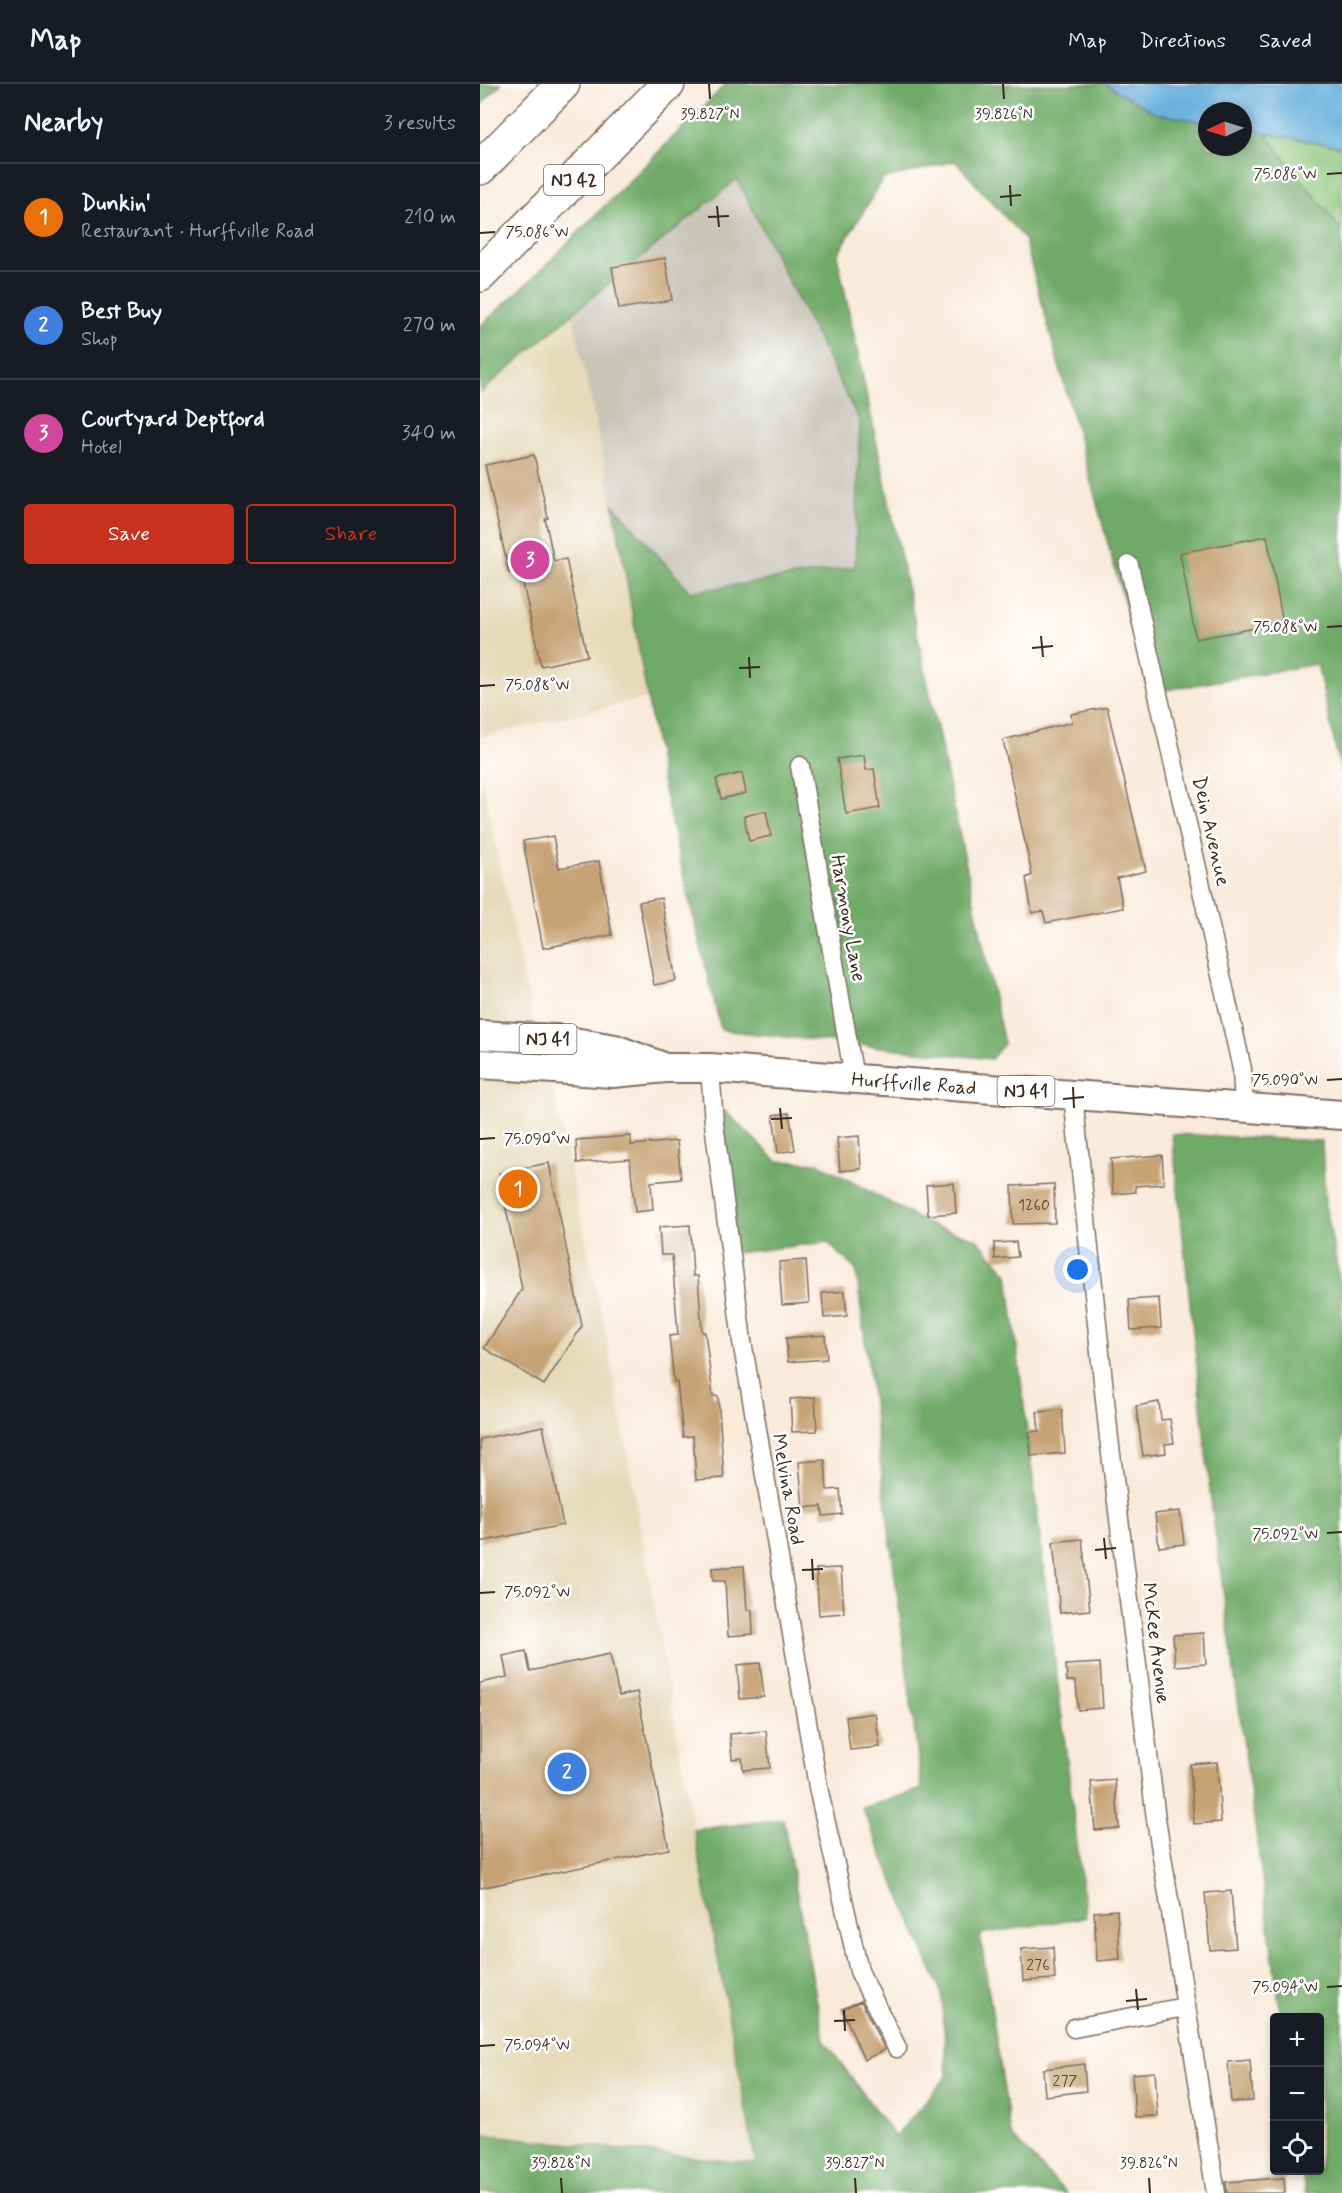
<!DOCTYPE html>
<meta charset="utf-8">
<style>
:root{--surface:#171b24;--page:#242831;--text:#f1f3f6;--muted:#9ea1a6;--line:#363941;--accent:#c8321e}
body{margin:0;font-family:Mynerve,sans-serif;background:var(--page);color:var(--text)}
.controls{position:absolute;right:18px;bottom:18px;display:grid;overflow:hidden;border-radius:6px;box-shadow:0 3px 9px #0003}
.controls button{width:54px;height:54px;display:grid;place-items:center;padding:0;border:0;border-bottom:2px solid var(--line);background:var(--surface);color:var(--text);font:30px sans-serif}
.compass{position:absolute;left:718px;top:18px;width:54px;height:54px;border-radius:50%;background:var(--surface);box-shadow:0 3px 9px #0003;rotate:266deg}
.you{position:absolute;left:598px;top:1186px;width:21px;height:21px;margin:-15px;border:4px solid #fff;border-radius:50%;background:#1a73e8;box-shadow:0 0 0 9px #1a73e833}
.badge{display:grid;place-items:center;width:39px;height:39px;border-radius:50%;background:var(--accent);color:#fff;font-size:20px;font-weight:700}
.pin{position:absolute;translate:-50% -50%;border:3px solid #fff;box-shadow:0 2px 6px #0006}
.list{margin:0;padding:0;list-style:none}
h2{display:flex;justify-content:space-between;align-items:center;height:78px;margin:0;padding:0 24px;font-size:26px}
h2 small{font-size:20px;font-weight:400;color:var(--muted)}
.list li{display:grid;grid-template-columns:39px 1fr auto;gap:18px;align-items:center;box-sizing:border-box;height:108px;padding:0 24px;border-top:2px solid var(--line)}
.list b{display:block;font-size:22px;white-space:nowrap}
.list p{margin:0;font-size:20px;white-space:nowrap;color:var(--muted)}
.list em{font-size:20px;font-style:normal;color:var(--muted)}
.actions{display:flex;gap:12px;padding:18px 24px}
.actions a{flex:1;padding:14px 0;border:2px solid var(--accent);border-radius:6px;text-align:center;font-size:21px;color:var(--accent)}
.actions .main{background:var(--accent);color:#fff}
.icon{flex:none;width:33px;height:33px;fill:none;stroke:currentColor;stroke-width:2;stroke-linecap:round;stroke-linejoin:round}
.map{position:relative;flex:none;width:862px;height:2109px;overflow:hidden}
header{display:flex;align-items:center;gap:36px;box-sizing:border-box;height:84px;padding:0 30px;background:var(--surface);border-bottom:2px solid var(--line)}
header strong{font-size:28px}
nav{display:flex;gap:33px;margin-inline-start:auto;font-size:21px}
main{display:flex}
aside{flex:1;background:var(--surface)}
.map>svg:first-child{display:block}
</style>
<header>
<strong>Map</strong>
<nav><a>Map</a><a>Directions</a><a>Saved</a></nav>
</header>
<main>
<aside>
<h2>Nearby<small>3 results</small></h2>
<ul class="list">
<li><span class="badge" style="background:#e8710a">1</span><div><b>Dunkin'</b><p>Restaurant · Hurffville Road</p></div><em>210 m</em></li>
<li><span class="badge" style="background:#3f7fe0">2</span><div><b>Best Buy</b><p>Shop</p></div><em>270 m</em></li>
<li><span class="badge" style="background:#d1479c">3</span><div><b>Courtyard Deptford</b><p>Hotel</p></div><em>340 m</em></li>
</ul>
<div class="actions"><a class="main">Save</a><a>Share</a></div>
</aside>
<div class="map">
<svg width="862" height="2109" viewBox="0 0 862 2109">
<rect width="100%" height="100%" fill="#fff"/>
<filter id="ink" filterUnits="userSpaceOnUse"><feTurbulence type="fractalNoise" baseFrequency=".0167" numOctaves="2"/><feDisplacementMap in="SourceGraphic" scale="12" xChannelSelector="R" yChannelSelector="G"/><feConvolveMatrix kernelMatrix="1 2 1 2 8 2 1 2 1" color-interpolation-filters="sRGB"/></filter>
<filter id="wash" filterUnits="userSpaceOnUse"><feTurbulence type="fractalNoise" baseFrequency=".008" numOctaves="4" result="noise"/><feDisplacementMap in="SourceGraphic" scale="24" xChannelSelector="R" yChannelSelector="G"/><feGaussianBlur stdDeviation="1.35" result="paint"/><feColorMatrix in="noise" values="0 0 0 0 0 0 0 0 0 0 0 0 0 0 0 0 0 1.4 0 .05"/><feComposite in="paint" operator="in"/></filter>
<g filter="url(#wash)">
<rect width="100%" height="100%" fill="#f9eada"/>
<path fill="#e6daba" d="M92,230L133,420L167,614L0,653V309Z
M0,687L54,941L0,937Z
M0,995L72,999L127,1256L214,1746L276,2080L0,2050Z"/>
<path fill="#c8c4b8" d="M257,94L380,338L375,483L210,508L133,420L92,230Z"/>
<path fill="#8bc478" stroke="#63774b" stroke-width="1.5" d="M784,48L862,63V147Z"/>
<path fill="#70aa68" stroke="#566a43" stroke-width="1.5" d="M0,0H21L0,22Z
M246,0H625L677,30L727,38V63H763V45L784,48L862,147V692L837,580L669,609L544,154L475,77L403,95L357,171L524,960L511,975L241,946L199,773L182,696L133,420L210,508L375,483L380,338L257,95L110,215L0,309V242L52,195Z
M245,1027L297,1077L338,1079L450,1141L497,1155L528,1190L606,1833L500,1850L531,2051L586,2109H0V2050L276,2080L214,1746L303,1735L344,1956L415,2053L467,1992L462,1910L382,1724L442,1705L376,1186L347,1158L248,1170L237,1072Z
M692,1050L842,1057L845,1118L862,1209V2109H825L822,2087L840,2086V1934L801,1933L732,1425Z"/>
<path fill="#64aedc" stroke="#506c7d" stroke-width="1.5" d="M625,0H862V63L763,45V27H727V38L677,30Z"/>
<g id="blocks">
<path fill="#c6a375" d="M185,174L192,216L139,225L132,183Z
M54,371L68,434L65,435L74,477L86,475L107,572L61,582L40,486L29,489L5,381Z
M787,452L803,539L716,555L700,469Z
M627,623L666,787L637,794L643,824L566,839L563,827L552,829L546,794L552,791L523,656L592,638L591,630Z
M384,671L386,686L394,685L400,724L366,730L357,675Z
M262,689L266,709L241,715L236,695Z
M286,727L291,752L269,757L264,732Z
M73,752L79,784L119,777L132,851L63,864L43,757Z
M181,814L196,897L174,901L159,818Z
M309,1029L315,1066L298,1069L293,1031Z
M151,1052V1061L197,1057L201,1095L171,1098L173,1126L155,1128L150,1075L97,1079L96,1056Z
M379,1052L381,1085L360,1087L357,1054Z
M682,1071L684,1100L655,1102L656,1108L633,1110L631,1075Z
M69,1079L102,1242L64,1301L4,1264L42,1205L19,1089Z
M474,1099L476,1129L448,1131L446,1101Z
M574,1100L575,1139L533,1140L532,1102Z
M210,1141L213,1192H218L222,1248H225L233,1312H238L244,1394L216,1396L213,1352L203,1353L197,1298H194L189,1252L198,1251L192,1171H181L179,1143Z
M536,1158L538,1173L515,1175L514,1159Z
M326,1176L329,1219L302,1221L299,1178Z
M365,1207L367,1232L344,1234L342,1209Z
M679,1214L681,1244L651,1246L649,1216Z
M345,1251L347,1275L308,1278L306,1254Z
M335,1313L337,1347L312,1348L310,1315Z
M679,1318L681,1336L690,1335L694,1359L685,1360L686,1369L663,1372L656,1322Z
M582,1326L585,1369L551,1372L549,1348L559,1347L557,1328Z
M63,1342L83,1441L0,1458V1355Z
M345,1376L347,1406L360,1405L362,1430L343,1432L342,1422L323,1424L319,1378Z
M700,1427L704,1460L679,1463L675,1430Z
M602,1455L610,1526L580,1529L573,1458Z
M264,1482L267,1526H272L273,1550L248,1552L245,1497H233L232,1484Z
M361,1484L364,1529L339,1531L336,1485Z
M724,1549L726,1580L695,1582L693,1551Z
M46,1567L50,1587L130,1570L139,1612L157,1608L189,1765L0,1804V1599L27,1593L23,1572Z
M280,1579L284,1613L260,1615L257,1581Z
M620,1579L623,1624L598,1626L596,1597H587L586,1581Z
M395,1629L400,1663L370,1666L366,1633Z
M286,1647L290,1684L263,1686L262,1674L252,1675L250,1650Z
M737,1678L741,1738L714,1740L710,1680Z
M635,1696L639,1744L615,1746L611,1698Z
M751,1807L756,1864L730,1866L725,1809Z
M637,1826L640,1875L617,1877L614,1828Z
M573,1863L575,1895L543,1897L541,1865Z
M381,1917L405,1966L384,1976L362,1925Z
M770,1976L773,2017L751,2018L748,1978Z
M604,1980L606,2007L565,2012L563,1985Z
M675,1988L678,2032L655,2033L652,1990Z
M804,2094L805,2109H747L746,2098Z"/>
</g>
</g>
<g filter="url(#ink)">
<use href="#blocks" fill-opacity="0" stroke="#7e6d60" stroke-width="1.5"/>
<g fill="none" stroke-linecap="round" stroke-linejoin="round">
<g stroke="#7e6d60" stroke-width="21">
<path id="minor" d="M649,481L762,985L764,1024
M320,682L374,994
M230,984L234,1039L262,1257L339,1708L379,1887L417,1964
M593,1011L629,1354L676,1735L736,2109
M594,1944L705,1923"/>
</g>
<g stroke="#7e6d60" stroke-width="32">
<path id="primary" d="M0,951L76,955L135,965L178,981
M0,980L133,989L186,984H230L862,1031"/>
</g>
<g stroke="#7e6d60" stroke-width="36">
<path id="motorway" d="M0,84L83,0
M0,191L188,0"/>
</g>
<use href="#minor" stroke="#fff" stroke-width="18"/>
<use href="#primary" stroke="#fff" stroke-width="28"/>
<use href="#motorway" stroke="#fff" stroke-width="33"/>
</g>
</g>
<path fill="none" stroke="#3b2a1e" stroke-width="2" d="M229,0L230,15M523,0L524,15M847,90L862,89M530,101L531,122M520,113L541,111M237,122L239,143M228,133L249,132M0,149L15,148M847,543L862,542M561,552L563,573M552,564L573,562M269,573L270,594M259,584L280,583M0,602L15,601M847,996L862,995M593,1003L594,1024M583,1015L604,1013M300,1024L302,1045M291,1035L312,1034M0,1055L15,1054M847,1449L862,1448M624,1454L626,1475M615,1466L636,1464M332,1475L333,1496M322,1486L343,1485M0,1509L15,1508M847,1903L862,1902M656,1905L658,1926M646,1917L667,1915M364,1926L365,1947M354,1937L375,1936M0,1962L15,1961M81,2094L82,2109M375,2094L376,2109M669,2094L670,2109"/>
<g text-anchor="middle" stroke-width="5" stroke-linejoin="round" paint-order="stroke">
<g font-size="16" fill="#5e4834">
<text x="554" y="1126">1260</text>
<text x="558" y="1886">276</text>
<text x="585" y="2002">277</text>
</g>
<g fill="#fff" stroke="#766a62" stroke-width="1.5">
<rect x="64" y="81" width="60" height="30" rx="4.5"/>
<rect x="39.5" y="940" width="57" height="30" rx="4.5"/>
<rect x="517.5" y="992" width="57" height="30" rx="4.5"/>
</g>
<g font-size="18" font-weight="bold" fill="#3b2a1e">
<text x="94" y="102">NJ 42</text>
<text x="68" y="961">NJ 41</text>
<text x="546" y="1013">NJ 41</text>
</g>
<g font-size="20" fill="#3b2a1e" stroke="#fff">
<text transform="translate(732 747) rotate(77)" y="7">Dein Avenue</text>
<text transform="translate(369 834) rotate(80)" y="7">Harmony Lane</text>
<text transform="translate(434 999) rotate(4)" y="7">Hurffville Road</text>
<text transform="translate(309 1405) rotate(80)" y="7">Melvina Road</text>
<text transform="translate(677 1559) rotate(83)" y="7">McKee Avenue</text>
</g>
</g>
<g font-size="15" text-anchor="middle" fill="#3b2a1e" stroke="#fff" stroke-width="5" stroke-linejoin="round" paint-order="stroke">
<text x="230" y="35">39.827°N</text>
<text x="524" y="35">39.826°N</text>
<text x="805" y="95">75.086°W</text>
<text x="57" y="153">75.086°W</text>
<text x="805" y="548">75.088°W</text>
<text x="57" y="606">75.088°W</text>
<text x="805" y="1001">75.090°W</text>
<text x="57" y="1060">75.090°W</text>
<text x="805" y="1455">75.092°W</text>
<text x="57" y="1513">75.092°W</text>
<text x="805" y="1908">75.094°W</text>
<text x="57" y="1966">75.094°W</text>
<text x="81" y="2084">39.828°N</text>
<text x="375" y="2084">39.827°N</text>
<text x="669" y="2084">39.826°N</text>
</g>
</svg>
<div class="controls">
<button>+</button>
<button>−</button>
<button><svg class="icon" aria-label="locate" viewBox="0 0 24 24"><circle cx="12" cy="12" r="6"/><path d="M12 2v4M12 18v4M2 12h4M18 12h4"/></svg></button>
</div>
<svg class="compass" viewBox="-18 -18 36 36"><path d="M0-13l5 13h-10z" fill="#e53935"/><path d="M0 13l5-13h-10z" fill="#9ea1a6"/></svg>
<div class="you"></div>
<div class="pin badge" style="left:38px;top:1105px;background:#e8710a">1</div>
<div class="pin badge" style="left:87px;top:1688px;background:#3f7fe0">2</div>
<div class="pin badge" style="left:50px;top:476px;background:#d1479c">3</div>
</div>
</main>
